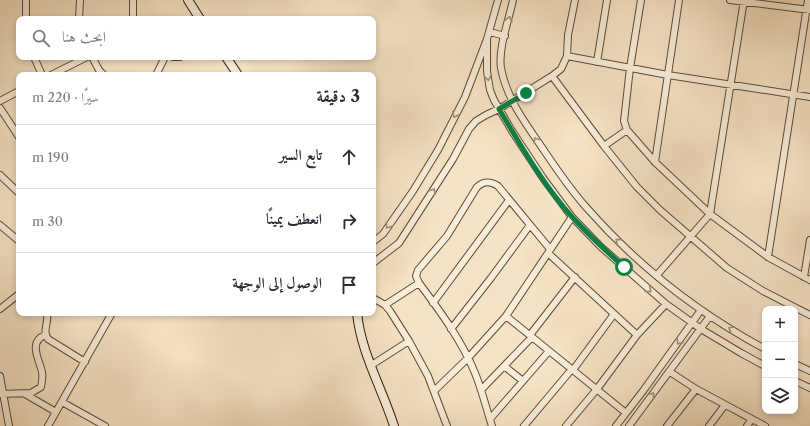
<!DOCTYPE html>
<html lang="ar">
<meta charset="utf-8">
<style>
:root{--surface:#fff;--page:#f7f7f7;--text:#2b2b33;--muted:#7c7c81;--line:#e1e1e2}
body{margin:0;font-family:"Libre Caslon Text",Amiri,serif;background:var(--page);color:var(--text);direction:rtl}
.controls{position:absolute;right:12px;bottom:12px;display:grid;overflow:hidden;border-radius:8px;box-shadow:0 2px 6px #0003}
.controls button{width:36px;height:36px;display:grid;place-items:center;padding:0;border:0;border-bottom:1px solid var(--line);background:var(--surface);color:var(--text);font:20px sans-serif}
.stop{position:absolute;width:12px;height:12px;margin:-9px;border:3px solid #0b8043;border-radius:50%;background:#fff}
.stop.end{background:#0b8043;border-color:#fff;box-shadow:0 1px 4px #0008}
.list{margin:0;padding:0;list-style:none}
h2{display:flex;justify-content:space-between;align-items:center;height:52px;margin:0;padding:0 16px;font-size:17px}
h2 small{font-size:13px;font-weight:400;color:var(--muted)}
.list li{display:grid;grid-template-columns:26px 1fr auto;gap:12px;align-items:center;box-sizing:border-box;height:64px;padding:0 16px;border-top:1px solid var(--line)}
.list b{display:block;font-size:15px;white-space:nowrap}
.list em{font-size:13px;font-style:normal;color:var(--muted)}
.icon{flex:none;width:22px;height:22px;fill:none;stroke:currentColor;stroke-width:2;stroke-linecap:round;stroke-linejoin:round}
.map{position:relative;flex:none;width:810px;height:426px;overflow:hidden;direction:ltr}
.search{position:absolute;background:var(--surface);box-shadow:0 2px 6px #0003;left:16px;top:16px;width:360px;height:44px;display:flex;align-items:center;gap:10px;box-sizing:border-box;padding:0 14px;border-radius:8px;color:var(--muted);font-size:15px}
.panel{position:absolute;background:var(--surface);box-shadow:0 2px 6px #0003;left:16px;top:72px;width:360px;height:244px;border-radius:8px;direction:rtl}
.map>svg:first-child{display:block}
</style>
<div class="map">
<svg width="810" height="426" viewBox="0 0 810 426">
<rect width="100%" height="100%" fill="#f5e3c5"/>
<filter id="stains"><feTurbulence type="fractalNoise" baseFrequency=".005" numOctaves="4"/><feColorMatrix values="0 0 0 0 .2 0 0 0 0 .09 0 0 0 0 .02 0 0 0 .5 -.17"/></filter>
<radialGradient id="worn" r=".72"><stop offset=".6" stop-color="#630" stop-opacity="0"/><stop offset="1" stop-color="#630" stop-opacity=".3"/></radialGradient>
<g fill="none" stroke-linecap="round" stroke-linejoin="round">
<g stroke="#5f4a34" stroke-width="8">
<path id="street" d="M513,0C509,20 498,48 501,68C506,97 525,123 541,146C555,167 569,188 586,207C636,264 698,313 765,349
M641,0L630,68L624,121L627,130L655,162L710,214L768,257L810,280
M730,0L810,10
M26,19V0
M79,19L80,0
M133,19V0
M490,32L505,36
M487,39V71L490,90L494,100L512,131L543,178L572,217L601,247L666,304L701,329L741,353L765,366
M567,56L668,75L810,97
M34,57L42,75
M92,57L99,70L104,75
M173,57H180
M597,62L607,0
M51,75L87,57
M156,75L165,57
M552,76L561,69L567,56L568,35L575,0
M0,101L19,91
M0,108L19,137
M604,146L637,187L660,210L727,268L763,291L810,315
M655,162L679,0
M0,175L19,193
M0,225L19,241
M373,242L383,234L413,191L438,150L465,97L487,39L498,0
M548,253L637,335
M768,257L808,0
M373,263L399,243L453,159L469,129L476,121L486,115L499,109L552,76L604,146L627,130
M657,275L710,214L744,0
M804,277L810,240
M419,283L416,276L418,270L447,236L477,187C484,181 490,181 498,186L550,249
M373,298L385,305L390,311L409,341L428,376L447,426
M433,303L509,200
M385,305L419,283C440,311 462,341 475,373C482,390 486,408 492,426
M0,309L19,294
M47,313C49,323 42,330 48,339L85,362
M506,316L626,413
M451,329L491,278L530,225
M530,335L575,277
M795,364L810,371
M370,366L409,341
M504,366L523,381
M573,370L614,314
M670,372L696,389L765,426
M0,376L9,426
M795,381L810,388
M481,390L532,337
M434,391L468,358L506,316L572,217
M0,394L31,393L41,387C42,382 43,377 42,372C39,359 28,342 45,335
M25,394L56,412
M62,402L105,426
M490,419L549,351
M48,426L112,313
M524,426L572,369
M566,426L597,389L637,335L666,304
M616,426L643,391L701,310
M629,426L710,316
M667,426L696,389
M709,426L725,405
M747,426L752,419"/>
</g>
<g stroke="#2d1703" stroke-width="10">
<path id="secondary" d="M188,0L200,19
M226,57L238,75
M357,313C361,353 382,388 394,426"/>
</g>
<use href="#street" stroke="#f8edd9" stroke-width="6"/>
<use href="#secondary" stroke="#f8edd9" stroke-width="8"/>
</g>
<defs><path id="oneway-chevron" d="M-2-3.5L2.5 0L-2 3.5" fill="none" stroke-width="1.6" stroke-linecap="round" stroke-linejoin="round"/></defs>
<g stroke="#9d8d79">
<use href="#oneway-chevron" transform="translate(509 19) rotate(-77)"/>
<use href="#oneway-chevron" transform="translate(488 78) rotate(80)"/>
<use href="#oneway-chevron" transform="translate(455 115) rotate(117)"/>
<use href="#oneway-chevron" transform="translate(536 140) rotate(-124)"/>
<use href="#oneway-chevron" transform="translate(433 191) rotate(-58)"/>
<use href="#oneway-chevron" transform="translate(388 226) rotate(124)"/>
<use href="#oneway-chevron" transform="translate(618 241) rotate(-138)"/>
<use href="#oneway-chevron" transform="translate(649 290) rotate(40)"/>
<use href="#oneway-chevron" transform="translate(731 329) rotate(-149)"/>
<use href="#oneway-chevron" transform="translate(679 342) rotate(126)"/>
<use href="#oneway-chevron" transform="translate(652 395) rotate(-53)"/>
</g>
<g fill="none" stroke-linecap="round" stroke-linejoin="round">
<path stroke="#0b8043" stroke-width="5" d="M526,93L499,109C521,146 544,186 573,218C589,235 606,251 624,267"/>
</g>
<rect width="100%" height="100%" filter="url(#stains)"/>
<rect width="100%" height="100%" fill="url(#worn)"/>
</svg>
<div class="controls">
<button>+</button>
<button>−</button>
<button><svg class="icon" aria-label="layers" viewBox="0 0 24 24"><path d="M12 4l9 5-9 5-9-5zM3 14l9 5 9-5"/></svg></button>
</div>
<div class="stop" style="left:624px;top:267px"></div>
<div class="stop end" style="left:526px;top:93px"></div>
<div class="search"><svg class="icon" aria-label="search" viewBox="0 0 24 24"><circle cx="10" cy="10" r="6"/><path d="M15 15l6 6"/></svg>ابحث هنا</div>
<section class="panel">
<h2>3 دقيقة<small>سيرًا · 220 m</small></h2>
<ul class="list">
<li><svg class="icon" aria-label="ahead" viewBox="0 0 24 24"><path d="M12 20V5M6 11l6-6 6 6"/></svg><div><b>تابع السير</b></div><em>190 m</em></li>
<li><svg class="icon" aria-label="right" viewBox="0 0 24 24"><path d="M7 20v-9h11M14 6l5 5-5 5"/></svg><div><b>انعطف يمينًا</b></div><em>30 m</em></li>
<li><svg class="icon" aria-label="arrive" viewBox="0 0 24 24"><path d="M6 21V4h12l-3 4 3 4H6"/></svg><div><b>الوصول إلى الوجهة</b></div></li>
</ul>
</section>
</div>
